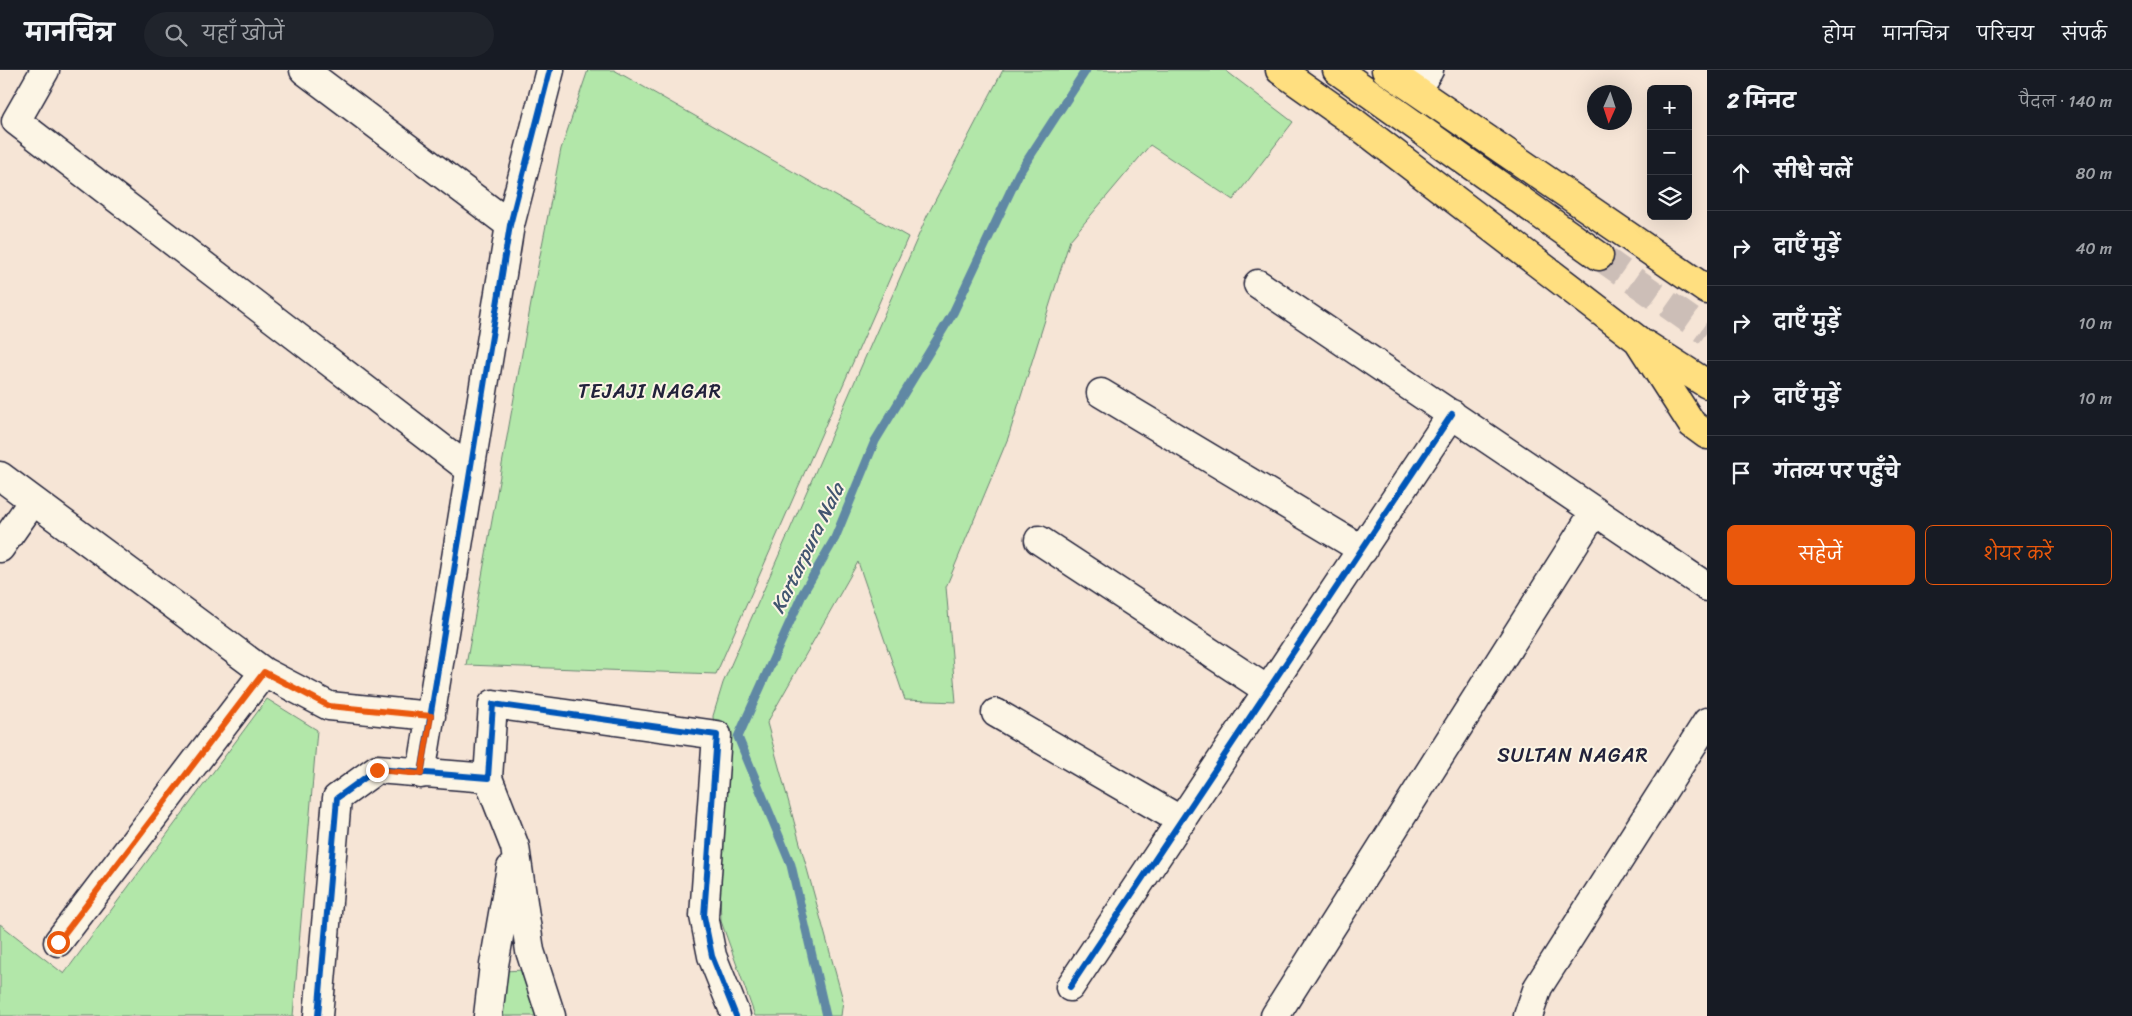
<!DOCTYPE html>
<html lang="hi">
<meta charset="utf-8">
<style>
:root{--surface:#171b24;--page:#20242c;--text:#f1f3f6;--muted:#9ea1a6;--line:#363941;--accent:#ea580c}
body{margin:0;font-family:Sriracha,"Playpen Sans Deva",sans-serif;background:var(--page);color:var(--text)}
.controls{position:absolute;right:15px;top:15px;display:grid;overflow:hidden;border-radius:8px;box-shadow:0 5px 20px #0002}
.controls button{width:45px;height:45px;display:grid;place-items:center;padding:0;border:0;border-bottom:1px solid var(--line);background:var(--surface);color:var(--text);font:25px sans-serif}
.compass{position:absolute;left:1587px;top:15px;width:45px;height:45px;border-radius:50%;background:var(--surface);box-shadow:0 5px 20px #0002;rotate:183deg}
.stop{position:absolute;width:15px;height:15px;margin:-11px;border:4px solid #ea580c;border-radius:50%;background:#fff}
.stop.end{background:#ea580c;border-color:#fff;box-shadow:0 1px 5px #0008}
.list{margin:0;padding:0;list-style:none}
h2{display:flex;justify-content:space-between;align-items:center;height:65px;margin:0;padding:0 20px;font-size:21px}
h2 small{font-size:16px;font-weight:400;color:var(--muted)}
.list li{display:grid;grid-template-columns:32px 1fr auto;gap:15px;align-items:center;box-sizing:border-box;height:75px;padding:0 20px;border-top:1px solid var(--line)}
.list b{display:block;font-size:19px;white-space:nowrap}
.list em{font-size:16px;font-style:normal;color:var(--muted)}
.actions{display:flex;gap:10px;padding:15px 20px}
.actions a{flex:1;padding:11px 0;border:1px solid var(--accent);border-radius:8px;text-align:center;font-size:18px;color:var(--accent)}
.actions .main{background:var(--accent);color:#fff}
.icon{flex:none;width:28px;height:28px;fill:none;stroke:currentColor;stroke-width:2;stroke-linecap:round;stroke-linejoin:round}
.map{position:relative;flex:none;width:1707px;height:946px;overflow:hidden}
header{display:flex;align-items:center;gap:30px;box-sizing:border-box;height:70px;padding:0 25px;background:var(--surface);border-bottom:1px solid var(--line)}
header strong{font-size:24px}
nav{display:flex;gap:28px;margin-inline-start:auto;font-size:18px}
.search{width:350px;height:45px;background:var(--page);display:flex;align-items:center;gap:12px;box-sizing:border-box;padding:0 18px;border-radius:28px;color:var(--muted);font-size:19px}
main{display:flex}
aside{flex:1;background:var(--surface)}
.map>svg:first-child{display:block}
</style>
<header>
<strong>मानचित्र</strong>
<div class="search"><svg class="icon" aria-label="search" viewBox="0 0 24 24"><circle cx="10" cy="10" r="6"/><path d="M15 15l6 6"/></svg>यहाँ खोजें</div>
<nav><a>होम</a><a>मानचित्र</a><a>परिचय</a><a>संपर्क</a></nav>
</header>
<main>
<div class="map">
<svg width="1707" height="946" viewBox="0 0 1707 946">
<rect width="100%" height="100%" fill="#f6e5d6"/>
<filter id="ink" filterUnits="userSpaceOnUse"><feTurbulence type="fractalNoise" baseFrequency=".02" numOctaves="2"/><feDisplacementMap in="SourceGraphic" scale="10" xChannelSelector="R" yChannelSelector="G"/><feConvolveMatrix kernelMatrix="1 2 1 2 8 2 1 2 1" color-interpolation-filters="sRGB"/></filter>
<g filter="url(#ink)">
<path fill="#b2e7a9" stroke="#6a8472" d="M588,0H614L908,167L716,604L466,595L535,211L561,79Z
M1003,0H1225L1293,52L1233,130L1150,75L1070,170L1008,368L946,517L956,632L905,630L858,492L767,653L843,930L841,946H755L721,851L713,646L723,613L927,146Z
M267,629L317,660L293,946H0V854L64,904Z
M524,900L540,946H498L503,901Z"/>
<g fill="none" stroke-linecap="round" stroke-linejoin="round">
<path stroke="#6088a4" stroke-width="9" d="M826,946L791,795L738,667L803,523L835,468L875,371L953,243L1019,103L1086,0"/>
<path stroke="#ccbeb7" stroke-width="28" stroke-dasharray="28 14" stroke-linecap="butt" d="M1599,186L1707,262"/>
<g stroke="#22223b" stroke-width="31">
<path id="minor" d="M45,0L16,51L469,399
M304,0L510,155
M1416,20L1429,0
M1258,214L1707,517
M1101,323L1363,480
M0,406L264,602L329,636L431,646
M1039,470L1269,621
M0,478L33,431
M996,643L1182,751
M421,704L510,155L550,0
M488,708L515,777L530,881L551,946
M58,872L264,602
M1070,917L1452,344
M318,946L337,728L377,699L488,708L493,634L717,665L704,846L712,886L736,946
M488,946L494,895L511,798
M1275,946L1595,441
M1528,946L1538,917L1707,652"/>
</g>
<g stroke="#22223b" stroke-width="31">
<path id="major" d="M1280,0L1355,53L1638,270L1692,354L1707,365
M1337,0L1599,186
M1386,0L1707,220
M1646,275L1707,314"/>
</g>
<use href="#minor" stroke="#fcf5e5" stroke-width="28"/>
<use href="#major" stroke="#ffdf80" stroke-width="28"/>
<g stroke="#fcf5e5" stroke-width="9">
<path id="cycleway" d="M421,704L510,155L550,0
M1070,917L1452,344
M318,946L337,728L377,699L488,708L493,634L717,665L704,846L712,886L736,946"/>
</g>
<use href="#cycleway" stroke="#0057b8" stroke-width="6"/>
</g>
</g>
<g fill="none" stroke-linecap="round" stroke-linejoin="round" filter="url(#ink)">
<path stroke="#ea580c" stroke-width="6" d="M58,872L264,602L329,636L431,646L421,704L377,700"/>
</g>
<g text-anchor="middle" stroke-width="4" stroke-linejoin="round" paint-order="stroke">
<g font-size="20" letter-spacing="1" fill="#22223b" stroke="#fcf5e5">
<text x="650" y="328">TEJAJI NAGAR</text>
<text x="1573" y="692">SULTAN NAGAR</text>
</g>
<g font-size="20" font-style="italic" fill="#415570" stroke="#fcf5e5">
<text transform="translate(807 478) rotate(-64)" y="7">Kartarpura Nala</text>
</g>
</g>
</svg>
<div class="controls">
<button>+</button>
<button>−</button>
<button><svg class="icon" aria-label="layers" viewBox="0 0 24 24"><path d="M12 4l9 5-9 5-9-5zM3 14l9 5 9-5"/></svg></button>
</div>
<svg class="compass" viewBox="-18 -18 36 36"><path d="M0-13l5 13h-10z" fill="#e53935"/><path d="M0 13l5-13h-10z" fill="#9ea1a6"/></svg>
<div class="stop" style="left:58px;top:872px"></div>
<div class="stop end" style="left:377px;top:700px"></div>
</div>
<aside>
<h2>2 मिनट<small>पैदल · 140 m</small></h2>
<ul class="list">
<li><svg class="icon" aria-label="ahead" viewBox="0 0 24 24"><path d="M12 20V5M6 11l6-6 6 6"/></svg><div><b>सीधे चलें</b></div><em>80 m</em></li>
<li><svg class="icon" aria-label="right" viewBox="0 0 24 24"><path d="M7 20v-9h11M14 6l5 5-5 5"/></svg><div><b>दाएँ मुड़ें</b></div><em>40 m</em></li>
<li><svg class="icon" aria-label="right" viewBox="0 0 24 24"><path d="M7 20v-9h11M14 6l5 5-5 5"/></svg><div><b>दाएँ मुड़ें</b></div><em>10 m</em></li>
<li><svg class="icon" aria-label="right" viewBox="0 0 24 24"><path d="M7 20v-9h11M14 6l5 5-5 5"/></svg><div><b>दाएँ मुड़ें</b></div><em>10 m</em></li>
<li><svg class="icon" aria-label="arrive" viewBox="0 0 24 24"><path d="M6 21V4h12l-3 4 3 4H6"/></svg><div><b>गंतव्य पर पहुँचे</b></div></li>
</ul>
<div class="actions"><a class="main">सहेजें</a><a>शेयर करें</a></div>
</aside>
</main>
